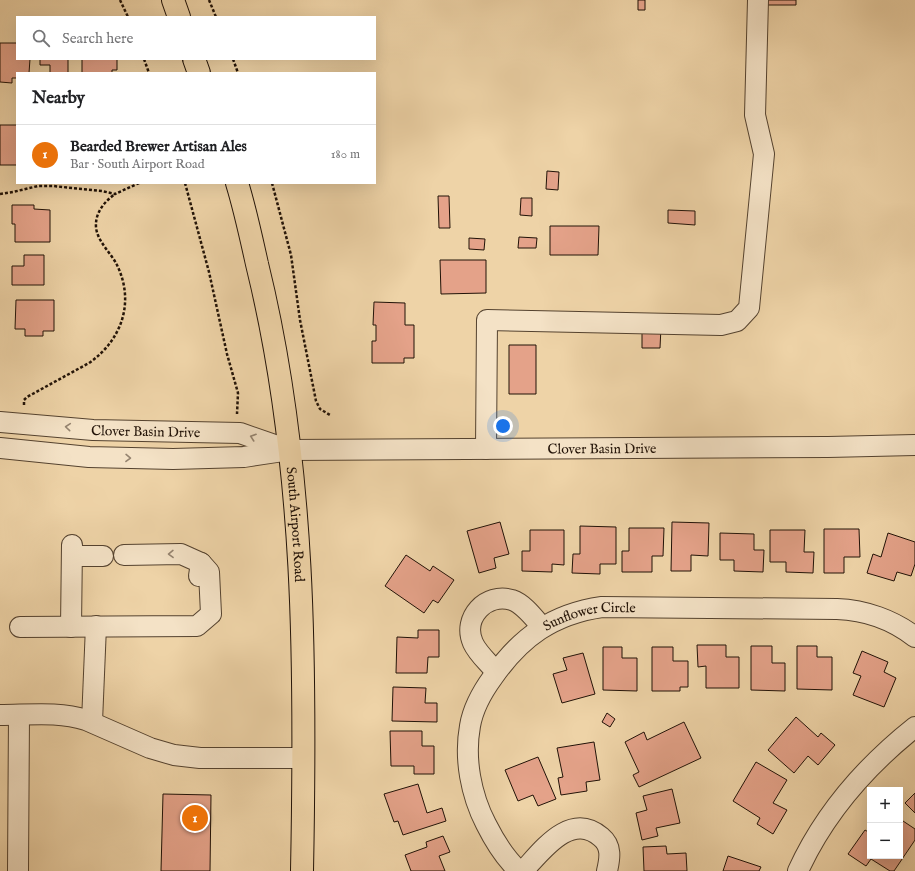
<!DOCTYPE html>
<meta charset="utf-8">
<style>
:root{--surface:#fff;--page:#f6f6f6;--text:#202124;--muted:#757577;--line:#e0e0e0;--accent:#7c3aed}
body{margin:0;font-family:"IM FELL English",serif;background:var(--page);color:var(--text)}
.controls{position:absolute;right:12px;bottom:12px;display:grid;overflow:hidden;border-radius:0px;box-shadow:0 4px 16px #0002}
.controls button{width:36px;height:36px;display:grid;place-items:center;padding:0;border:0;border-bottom:1px solid var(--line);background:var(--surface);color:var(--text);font:20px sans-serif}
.you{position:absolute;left:503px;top:426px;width:14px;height:14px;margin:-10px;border:3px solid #fff;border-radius:50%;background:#1a73e8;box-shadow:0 0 0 6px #1a73e833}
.badge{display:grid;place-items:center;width:26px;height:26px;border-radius:50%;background:var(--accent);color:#fff;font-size:13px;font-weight:700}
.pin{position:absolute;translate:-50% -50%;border:2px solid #fff;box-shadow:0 1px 4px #0006}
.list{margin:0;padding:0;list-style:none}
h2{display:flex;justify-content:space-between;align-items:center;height:52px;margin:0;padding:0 16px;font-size:17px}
h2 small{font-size:13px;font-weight:400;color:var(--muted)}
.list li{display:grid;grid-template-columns:26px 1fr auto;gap:12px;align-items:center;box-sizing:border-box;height:60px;padding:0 16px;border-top:1px solid var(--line)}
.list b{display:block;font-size:15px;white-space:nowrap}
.list p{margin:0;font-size:13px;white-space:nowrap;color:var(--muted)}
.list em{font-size:13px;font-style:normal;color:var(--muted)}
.icon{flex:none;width:22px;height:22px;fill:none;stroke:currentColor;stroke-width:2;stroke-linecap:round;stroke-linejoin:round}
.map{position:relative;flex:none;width:915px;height:871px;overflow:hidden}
.search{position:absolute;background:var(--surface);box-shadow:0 4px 16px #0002;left:16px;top:16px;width:360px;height:44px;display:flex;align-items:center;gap:10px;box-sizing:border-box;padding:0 14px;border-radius:0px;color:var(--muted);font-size:15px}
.panel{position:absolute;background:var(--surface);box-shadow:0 4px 16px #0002;left:16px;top:72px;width:360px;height:112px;border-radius:0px}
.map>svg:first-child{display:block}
</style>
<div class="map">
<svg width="915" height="871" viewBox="0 0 915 871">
<rect width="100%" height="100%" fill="#eed3a7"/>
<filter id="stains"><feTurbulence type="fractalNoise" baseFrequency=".005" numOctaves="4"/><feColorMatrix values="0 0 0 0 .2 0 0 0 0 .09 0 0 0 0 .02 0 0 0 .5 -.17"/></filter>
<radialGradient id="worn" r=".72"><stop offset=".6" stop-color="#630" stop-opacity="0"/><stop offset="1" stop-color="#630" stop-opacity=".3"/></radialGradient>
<path fill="#e4a289" stroke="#211207" d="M638,0H645V10H638Z
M765,0H796V5H765Z
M0,43H17V59H30L29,73H17V78H12V83L0,82Z
M40,59H68V73H50V65H40Z
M82,59H117V70H112V73H82Z
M0,125H17V165H0Z
M547,171L559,172L558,190L546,189Z
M438,196H449L450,228H439Z
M521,198H532V216L520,215Z
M12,205H34V209L50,210V242H15V224H12Z
M668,210L695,211V225L668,223Z
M550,226H599L598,255H550Z
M519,237L537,238L536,248H518Z
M469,238L485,239L484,250L469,249Z
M24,255H44V285H12V266H24Z
M440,260H486V293L441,294Z
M16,300H54V331H43V336H25V329H15Z
M374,302L405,303V325H414V358H404V363H372V341H376V325H373Z
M642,327H661L660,348H642Z
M509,345H536V394H509Z
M500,522L509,554L494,558L496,568L479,573L467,531Z
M672,522L709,523L708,556L691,555V571H671Z
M580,526L616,527V564H600V574L572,573L573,554H580Z
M629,528H664L663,556H652V572H622V551H629Z
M824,529H859L860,557H844V573H824Z
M530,530H564V565L552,564V572L522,571V551H530Z
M770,530H805L804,552H814L813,573L786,572V562H770Z
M720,533L754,534V550H764L763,572L734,571V560H720Z
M888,533L915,542V564L911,576L897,572L894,581L867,573L873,554L881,557Z
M406,555L430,571L433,566L454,580L438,603L433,600L424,613L385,586Z
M418,630H439V657H428L427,673H396L397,637L418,638Z
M697,645H726V657H739V688H706V666L698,667Z
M751,646H772V663H785V691L751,690Z
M797,646H817V657H832V690L797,689Z
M603,647H622V658H637V691L603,690Z
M652,647H673V661H688V687H680V691H652Z
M862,651L888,662L884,672L896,678L884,707L853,695L861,676L853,673Z
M583,653L595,694L562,703L553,674L567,670L563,658Z
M393,687L426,688L425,703H437V722L392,721Z
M607,713L615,719L610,727L602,722Z
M796,717L818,737L821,733L835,745L818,765L808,756L794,773L768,750Z
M684,722L701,758L639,787L633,775L639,772L625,742L644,732L647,740Z
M390,731H422V746H434V774H414V766H391Z
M594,742L600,780L586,782L587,791L561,795L558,778L563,777L557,748Z
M538,757L556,799L538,806L533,795L518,801L505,770Z
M756,762L787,780L773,803L787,810L773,834L757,824L760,818L733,801Z
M418,784L427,813L442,808L446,821L403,835L398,821L394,822L384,794Z
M672,789L680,823L656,828L658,836L642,840L636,813L647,810L643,796Z
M915,793V813L905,803Z
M163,794L211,795L210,871H161Z
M900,819L915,829V840L894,871H890L871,859L866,866L848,854L865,830L870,833V856H900Z
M443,836L450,852L439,856L445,871H411L405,855L427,847L426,842Z
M666,846L667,854L686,853L687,871H644L643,847Z
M728,856L761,867L759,871H723Z"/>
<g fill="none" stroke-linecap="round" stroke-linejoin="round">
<g stroke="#54422f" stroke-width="22">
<g id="minor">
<path id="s1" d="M0,422L93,430L240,433L286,449"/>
<path id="s2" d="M0,448L89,457L173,459L244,457L290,450L828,447L915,445"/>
<path d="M486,449L487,320L721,325L737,321L749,308L764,154L755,115L758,0"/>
<path d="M124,555L181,554L201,563L199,576"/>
<path d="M72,556H103"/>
<path d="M20,627L197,626L211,614L209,572L201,563"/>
<path d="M71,627L72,545"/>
<path d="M496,672C489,663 478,654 473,643C462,618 486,592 512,600C524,604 534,618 542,627"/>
<path d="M0,715C28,715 59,711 86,720L150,748L174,755L200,758H304"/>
<path d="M92,722L96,626"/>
<path d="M18,871L19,715"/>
<path id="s3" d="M519,871C505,858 495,842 486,824C471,795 464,759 470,726C473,708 482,692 493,677C521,637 553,614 602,607L837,609C865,610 893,620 915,637"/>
<path d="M523,871C542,851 570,811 601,837C612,846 610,858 607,871"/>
<path d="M798,871C824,814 866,766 915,727"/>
</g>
</g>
<g stroke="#211207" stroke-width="24">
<g id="major">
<path d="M173,0L179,17"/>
<path d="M194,59L199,73"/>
<path id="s4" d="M237,183C245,209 251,237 257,264C306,463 306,668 302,871"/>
</g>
</g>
<path stroke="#211207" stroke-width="2.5" stroke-dasharray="3 2" stroke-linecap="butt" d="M120,0L128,17
M209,0L216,17
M144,59L149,73
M233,59L238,73
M185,183L209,272L227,354L238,393L237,414
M272,183L291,255L300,320L316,401L320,409L330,415
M0,194L13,192L38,186H53L102,191L115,194L139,183
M24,405V400L27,397L89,363C122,340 135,302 117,265C111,253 97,241 96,227C95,213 104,202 115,194"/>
<use href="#minor" stroke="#f4e2c6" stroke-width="20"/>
<use href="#major" stroke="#eed3a7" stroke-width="22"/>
</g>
<defs><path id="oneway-chevron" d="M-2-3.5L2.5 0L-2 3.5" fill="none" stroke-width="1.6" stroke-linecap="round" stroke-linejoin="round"/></defs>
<g stroke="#958470">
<use href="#oneway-chevron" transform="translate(68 427) rotate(-175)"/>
<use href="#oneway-chevron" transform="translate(253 437) rotate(-161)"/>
<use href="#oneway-chevron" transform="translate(128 458) rotate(1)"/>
<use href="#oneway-chevron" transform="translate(171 554) rotate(179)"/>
</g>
<g text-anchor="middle" stroke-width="3" stroke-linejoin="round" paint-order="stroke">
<g font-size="14" fill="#211207" stroke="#f4e2c6">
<text dy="5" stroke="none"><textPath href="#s1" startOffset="146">Clover Basin Drive</textPath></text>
<text dy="5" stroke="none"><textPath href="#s2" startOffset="603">Clover Basin Drive</textPath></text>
<text dy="5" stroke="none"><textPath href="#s4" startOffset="347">South Airport Road</textPath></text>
<text dy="5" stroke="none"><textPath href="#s3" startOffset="333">Sunflower Circle</textPath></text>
</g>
</g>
<rect width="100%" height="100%" filter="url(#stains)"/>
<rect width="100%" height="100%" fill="url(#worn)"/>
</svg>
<div class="controls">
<button>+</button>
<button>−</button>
</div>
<div class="you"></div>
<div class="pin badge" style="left:195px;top:818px;background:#e8710a">1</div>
<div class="search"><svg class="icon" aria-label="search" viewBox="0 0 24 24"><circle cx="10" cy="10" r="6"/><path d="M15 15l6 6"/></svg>Search here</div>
<section class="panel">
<h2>Nearby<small></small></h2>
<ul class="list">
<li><span class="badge" style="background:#e8710a">1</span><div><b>Bearded Brewer Artisan Ales</b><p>Bar · South Airport Road</p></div><em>180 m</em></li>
</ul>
</section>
</div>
